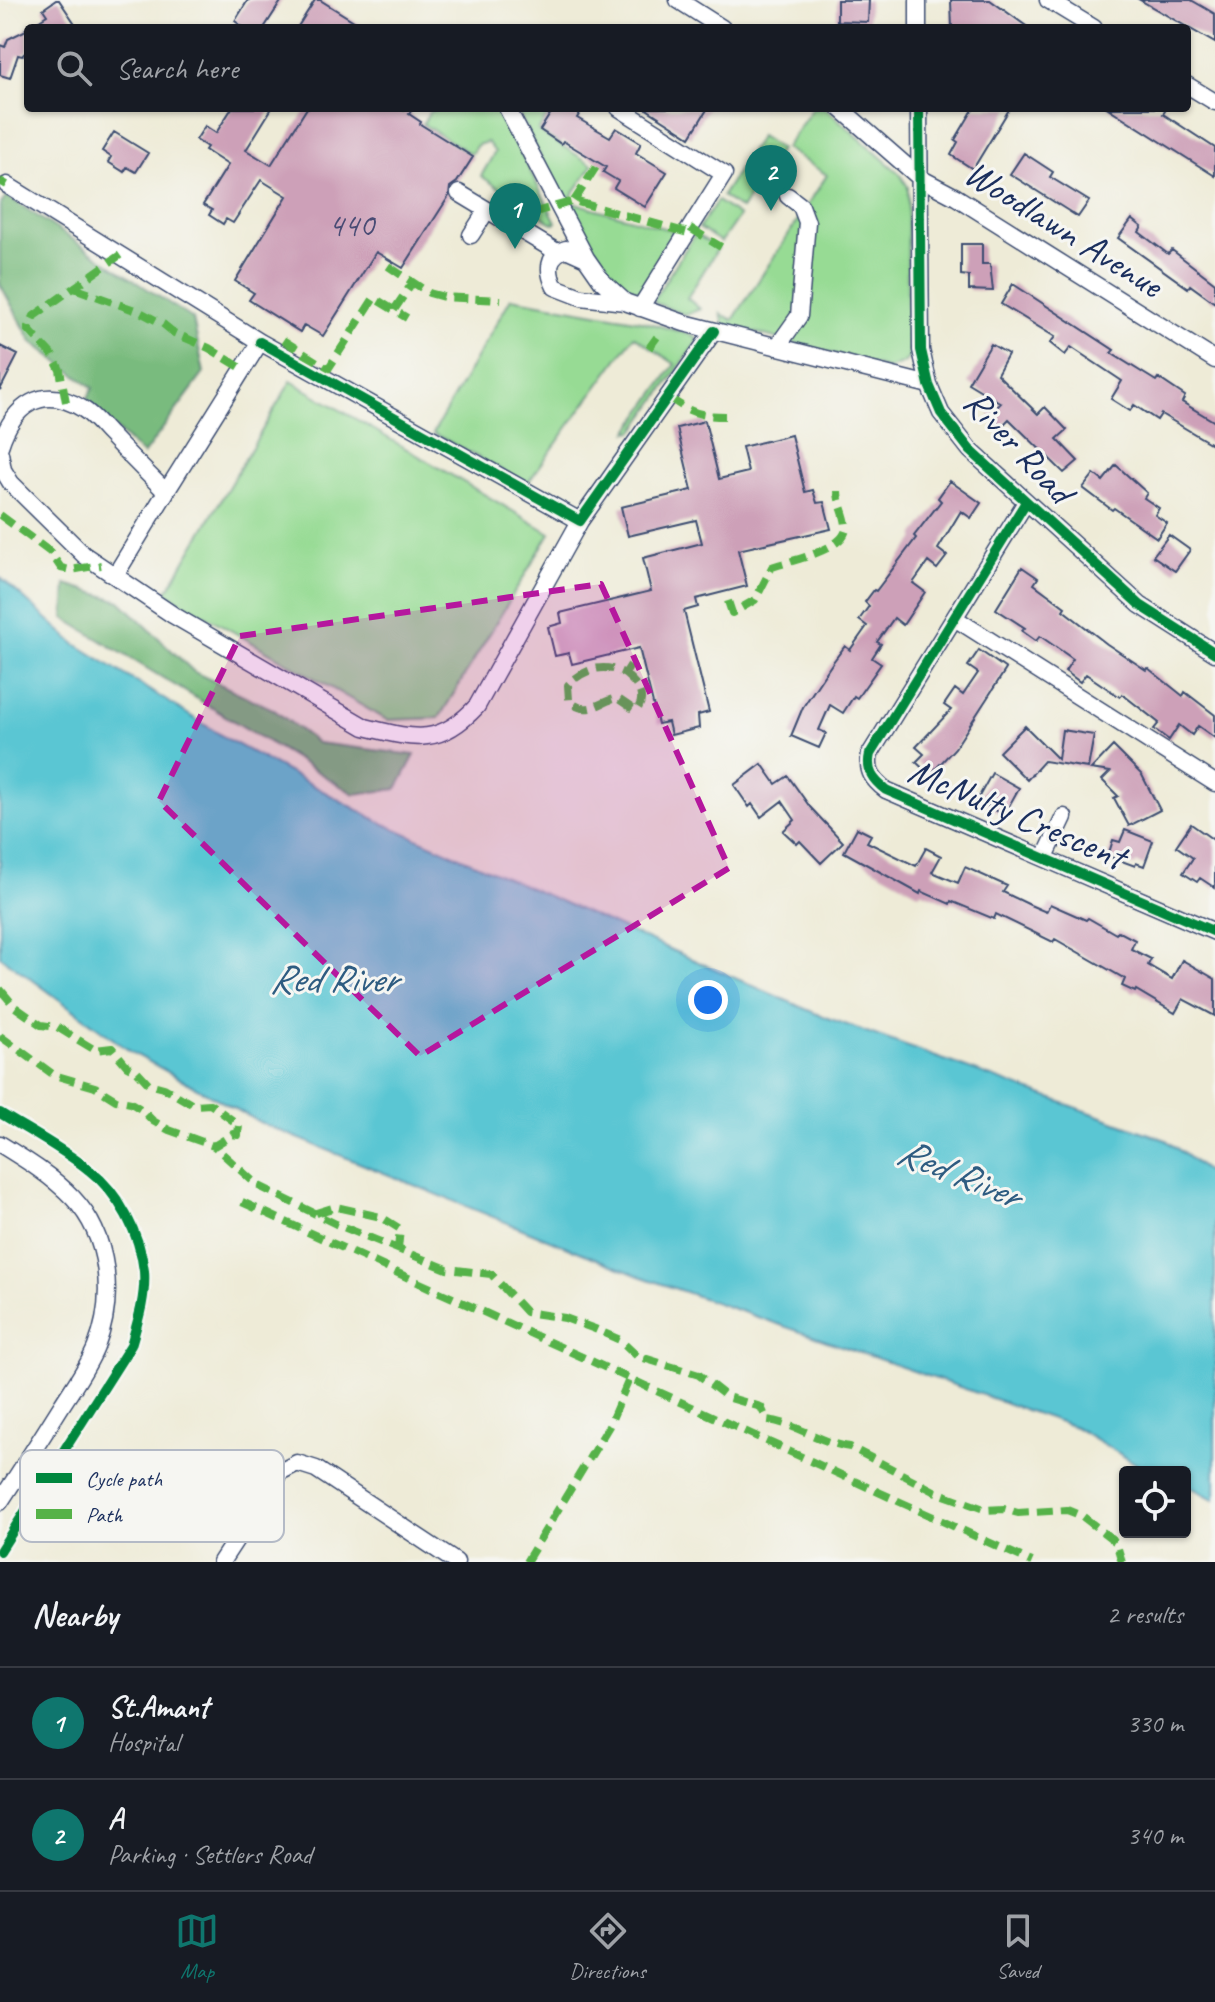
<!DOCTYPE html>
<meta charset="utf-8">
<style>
:root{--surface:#171b24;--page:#20242c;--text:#f1f3f6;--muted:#9ea1a6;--line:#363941;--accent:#0f766e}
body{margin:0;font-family:Caveat,sans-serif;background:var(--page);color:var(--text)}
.controls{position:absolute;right:24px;bottom:24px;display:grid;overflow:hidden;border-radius:8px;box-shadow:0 2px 6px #0004}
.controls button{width:72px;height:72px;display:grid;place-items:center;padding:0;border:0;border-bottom:2px solid var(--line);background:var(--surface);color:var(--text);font:40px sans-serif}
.you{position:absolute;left:708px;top:1000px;width:28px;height:28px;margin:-20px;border:6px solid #fff;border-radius:50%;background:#1a73e8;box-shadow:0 0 0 12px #1a73e833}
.badge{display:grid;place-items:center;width:52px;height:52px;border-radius:50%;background:var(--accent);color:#fff;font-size:26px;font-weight:700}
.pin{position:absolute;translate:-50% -66px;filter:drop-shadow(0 2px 4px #0008)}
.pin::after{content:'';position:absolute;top:42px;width:28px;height:24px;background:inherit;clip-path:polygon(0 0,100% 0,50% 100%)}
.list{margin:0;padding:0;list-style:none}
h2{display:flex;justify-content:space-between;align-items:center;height:104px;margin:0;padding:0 32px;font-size:34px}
h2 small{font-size:26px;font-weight:400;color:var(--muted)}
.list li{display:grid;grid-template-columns:52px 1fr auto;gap:24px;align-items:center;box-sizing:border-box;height:112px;padding:0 32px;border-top:2px solid var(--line)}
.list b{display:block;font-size:30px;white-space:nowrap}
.list p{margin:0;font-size:26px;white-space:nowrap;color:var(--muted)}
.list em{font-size:26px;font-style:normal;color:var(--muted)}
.icon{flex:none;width:44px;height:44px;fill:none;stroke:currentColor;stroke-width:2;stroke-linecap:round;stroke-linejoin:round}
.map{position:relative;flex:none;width:1215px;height:1562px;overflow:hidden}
.search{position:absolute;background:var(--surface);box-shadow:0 2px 6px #0004;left:24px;right:24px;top:24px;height:88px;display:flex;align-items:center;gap:20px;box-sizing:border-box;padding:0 28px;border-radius:8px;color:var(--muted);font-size:30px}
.sheet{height:328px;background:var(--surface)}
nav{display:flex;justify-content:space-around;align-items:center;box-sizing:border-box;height:112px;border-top:2px solid var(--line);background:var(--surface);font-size:22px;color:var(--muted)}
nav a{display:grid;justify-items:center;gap:4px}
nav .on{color:var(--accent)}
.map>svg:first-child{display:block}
</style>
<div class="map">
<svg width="1215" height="1562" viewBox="0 0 1215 1562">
<rect width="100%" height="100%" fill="#f6f6f2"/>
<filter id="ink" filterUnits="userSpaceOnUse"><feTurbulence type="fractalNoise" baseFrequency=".0125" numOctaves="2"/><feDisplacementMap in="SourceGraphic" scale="16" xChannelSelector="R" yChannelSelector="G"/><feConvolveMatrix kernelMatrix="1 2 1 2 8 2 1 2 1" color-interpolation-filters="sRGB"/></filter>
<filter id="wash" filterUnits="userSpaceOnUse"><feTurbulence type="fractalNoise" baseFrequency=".006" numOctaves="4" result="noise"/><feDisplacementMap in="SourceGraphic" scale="32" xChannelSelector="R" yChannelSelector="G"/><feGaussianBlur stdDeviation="1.8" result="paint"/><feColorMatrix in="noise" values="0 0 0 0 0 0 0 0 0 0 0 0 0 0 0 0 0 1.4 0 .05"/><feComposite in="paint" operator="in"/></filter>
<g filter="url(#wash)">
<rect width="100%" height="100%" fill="#eeebd7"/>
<path fill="#97db94" stroke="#598579" stroke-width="2" d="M441,108H498L556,222L554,224L481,176L495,152L487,142L477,145L471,154L423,124L429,112Z
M516,108H552L538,131L593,165L570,198L562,200Z
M813,108H825L900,174L908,187L907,326L910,356L904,363L889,369L724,324L721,314L733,320L827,175L785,148Z
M760,136L780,149L741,209L722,196Z
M717,201L739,216L721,242L699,228Z
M575,203L678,232L640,291C615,288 577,228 566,206Z
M695,234L718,248L687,298L700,309L686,315L655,303L654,299Z
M511,298L641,321L690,334L696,337L697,342L634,431L628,432L675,364L634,336L527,484L433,433Z
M291,381L550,533L439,718L387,720L166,593Z"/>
<path fill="#79bb7e" stroke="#4a756e" stroke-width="2" d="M7,196L193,319L204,373L143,455L86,401L93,388L32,342L0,284V205Z
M66,584L120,601L194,672L273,709L317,743L415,755L397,789L354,794L64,618Z"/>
<path fill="#5ac6d3" stroke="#3a7a98" stroke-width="2" d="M0,577L74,643L229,740L380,822L817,1014L1166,1140L1215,1178V1500L1185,1484V1472H1155L1135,1463L1075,1427L639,1276L263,1124L131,1052L0,956Z"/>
<g id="blocks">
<path fill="#cda0b8" d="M56,0H59L78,28H27L47,15L43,9Z
M248,0H282L264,28H244L235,21Z
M315,0H320L365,28H297Z
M837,0H869L868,22L837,21Z
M951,0H990L1029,28H952Z
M1140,0H1191L1205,8L1215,14V43Z
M28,29V50L22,56L18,55L10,78L0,75V45L5,47L8,39Z
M232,108H272L246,150L271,165L307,108H413L409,114L421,122L420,124L473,157L457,182L450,187L449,196L403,268L376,252L323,336L304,325L300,332L249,300L254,293L235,281L287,196L261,180L233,223L226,219L223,224L209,215L212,210L203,205L228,165L205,150L207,147L196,140L205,126L216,133Z
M554,108H583L577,118L610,137L616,128L641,143L636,153L667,172L645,207L614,188L618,181L603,172L606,167L563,141L561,144L540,130Z
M645,108H708L690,137Z
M974,108H1010L973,169L951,155L958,142L955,140Z
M1108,108H1167L1163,114L1215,148V176Z
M114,132L148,153L136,172L127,167L124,172L108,162L111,157L102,151Z
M1024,153L1053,172L1050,177L1089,201L1078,217L1010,174Z
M1132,219L1142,227L1139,232L1168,254L1172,250L1215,283V303L1190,285L1188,288L1118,238Z
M961,244H982V264H990L993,291L969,290V276L961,275Z
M1013,284L1114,350L1111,353L1156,381L1158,378L1185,396L1182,402L1215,422V446L1161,414L1157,420L1134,405L1130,411L1111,399L1122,381L1071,347L1065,355L1050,343L1055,337L1001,304Z
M991,344L1008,354L997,374L1038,414L1045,407L1067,430L1057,439L1078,461L1064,473L1009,419L1001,427L989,415L1001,403L968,383Z
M0,346L18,355L0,390Z
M705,421L719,479L748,472L742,447L791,435L805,492L813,490L817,503L824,502L831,529L738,550L747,586L696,599L698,607L684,611L709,712L698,715L699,728L671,735L668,722L658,724L639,648L572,664L569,653L555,656L548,627L562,623L560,613L651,591L643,558L702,543L696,520L628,536L621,507L692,490L677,428Z
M1116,465L1147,493L1144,498L1159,508L1155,515L1167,523L1157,538L1114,508L1112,510L1083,488L1094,474L1103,481Z
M950,481L981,503L971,518L961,511L938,549L947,556L937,569L928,562L913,583L925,592L903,625L894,618L877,642L881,644L872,658L881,664L857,698L854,696L843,713L830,705L819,730L826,733L819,748L791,736L803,707L833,662L845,646L850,650L867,626L859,620L869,606L865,602L874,590L876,591L916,538L914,536L941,501L938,498Z
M1169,535L1190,550L1175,571L1153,556Z
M1022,567L1038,578L1034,584L1065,607L1063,610L1107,644L1146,670L1148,668L1183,696L1185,692L1215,715V738L1198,726L1192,735L1179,725L1169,740L1154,729L1159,723L1122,694L1120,697L1086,674L1080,682L1065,671L1073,659L1040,636L1036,641L1022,631L1025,628L996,609Z
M979,650L1006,669L955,748L930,775L916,762L924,754L916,747L951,710L944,705L955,689L963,695L978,673L968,666Z
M1025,726L1058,759L1062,730L1094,735L1088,768L1044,761L1027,780L999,752Z
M1113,746L1142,775L1160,810L1129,826L1114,798L1118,796L1102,780L1110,772L1091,769Z
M762,764L776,784L788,776L810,807L843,842L821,863L800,841L797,844L783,831L795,820L782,801L761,817L752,804L749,807L734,785Z
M992,773L1019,788L1004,815L977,800Z
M1191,824L1215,841V888L1200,878L1197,882L1183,873L1193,858L1176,846Z
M857,828L871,835L867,842L916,866L926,848L941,856L932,872L958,883L965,867L1007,886L1003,892L1030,905L1046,912L1050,904L1086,920L1088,918L1116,934L1118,931L1135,940L1131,949L1151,959L1148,965L1172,979L1182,960L1215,979V1016L1183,999L1175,1013L1136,990L1135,992L1122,986L1125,979L1055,939L1053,942L996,914L994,919L951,901L950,904L921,891L920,894L844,852Z
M1125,830L1153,841L1144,866L1136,863L1135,866L1108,856L1113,840L1120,842Z"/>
</g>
</g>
<g filter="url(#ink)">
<use href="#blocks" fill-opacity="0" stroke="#3b4b70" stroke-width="2"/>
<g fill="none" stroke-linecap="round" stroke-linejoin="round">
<g stroke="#3b4b70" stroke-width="19">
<path id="minor" d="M678,0L722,28
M918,0V28
M1048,0L1094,28
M1187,85L1215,102
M507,108L586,258L602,281L625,302
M619,108L724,174L640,308
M840,108L920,178L956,197L1215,360
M919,108L921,350L929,385L941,413L970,450L1140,605L1215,653
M7,185L260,342L580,521
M459,193L557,252
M471,235L487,210
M586,258L566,249C547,255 547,271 555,287L581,297L625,302L684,323L929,385
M777,347L799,316L807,222L801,206L788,196
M0,446C13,406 42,383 83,409C93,415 102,427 110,435C128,454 147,473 166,492L116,574
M0,453L3,470L11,483L84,555L173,615L365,727C414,739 439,747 477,706L580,521L714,331
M166,492L260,342
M1026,502L870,754C866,771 873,780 886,790L1215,932
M956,619L1215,783
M1045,857L1064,817
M0,1144C26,1160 52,1176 73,1198C110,1237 115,1299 96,1347C88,1367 74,1386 62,1405C42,1437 21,1470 0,1502
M221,1562L280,1472L297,1463L316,1469L456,1562"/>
</g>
<use href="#minor" stroke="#fff" stroke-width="16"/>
<path stroke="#55b248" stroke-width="8" stroke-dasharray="16 8" stroke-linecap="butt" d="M402,110L403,108
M0,181L7,185
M574,201L596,167
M532,213L574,201L688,233
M690,228L721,247
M388,266L429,293L444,297L501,300
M74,288L140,312L163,324L174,333L209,348L243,369
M394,310L413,282
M283,340L328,369L374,298L407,318
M649,348L657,337
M668,397C690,412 698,416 725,416
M66,402L60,370L53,356L28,329L34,316L120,255
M0,515L50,552L61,568L70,570L101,565
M728,601L732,613L755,600L772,567C790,561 847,549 846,527C846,515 838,504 838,491
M625,674C637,684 648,697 636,711L617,698C598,702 587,718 569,700L568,685C584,669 604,662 625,674L635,658
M0,989L15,1007L41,1025L57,1027L95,1050L112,1048L127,1066L137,1071L149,1084L164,1088L193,1105L210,1104L239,1125L238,1135L233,1134L214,1146L257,1185L336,1224L447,1269L491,1274L526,1312L565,1318L595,1329L620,1340L637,1356L699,1375L727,1397L761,1407L767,1420C796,1423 820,1443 850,1447L936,1492L987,1510L1004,1509L1018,1513L1067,1510L1082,1516L1116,1542L1122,1562
M0,1036L54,1075L95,1087L116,1100L131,1103L142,1110L153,1121L169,1130L214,1146
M242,1202L1032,1562
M316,1213L336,1207L381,1217L400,1229L398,1249
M526,1562L609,1426L630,1377"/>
<g stroke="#f6f6f2" stroke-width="15">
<path id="cycleway" d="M919,108L921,350L929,385L941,413L970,450L1140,605L1215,653
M260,342L580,521L714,331
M1026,502L870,754C866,771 873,780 886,790L1215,932
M0,1113C29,1131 62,1148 89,1170C119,1193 140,1234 144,1271C146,1296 138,1321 131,1345L0,1551"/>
</g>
<use href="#cycleway" stroke="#00873e" stroke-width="10"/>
</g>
</g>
<path fill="#b5179e" fill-opacity="0.2" stroke="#b5179e" stroke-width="6" stroke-dasharray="16 10" stroke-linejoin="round" d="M601,584L729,868L420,1056L159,801L240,636Z"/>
<g text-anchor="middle" stroke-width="6" stroke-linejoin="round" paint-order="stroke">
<g font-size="34" fill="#484b74">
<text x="351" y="236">440</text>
</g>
<g font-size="38" fill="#1b2f5e" stroke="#f6f6f2">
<text transform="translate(1064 228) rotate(32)" y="13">Woodlawn Avenue</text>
<text transform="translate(1019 446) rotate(47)" y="13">River Road</text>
<text transform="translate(1017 813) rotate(23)" y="13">McNulty Crescent</text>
</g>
<g font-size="40" font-style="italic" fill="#2e5c81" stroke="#f6f6f2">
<text x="333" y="992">Red River</text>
<text transform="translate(959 1172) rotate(22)" y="14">Red River</text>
</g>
</g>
<rect x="20" y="1450" width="264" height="92" rx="12" fill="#f6f6f2" stroke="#b4bac6" stroke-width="2"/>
<rect x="36" y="1473" width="36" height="10" fill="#00873e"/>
<rect x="36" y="1509" width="36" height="10" fill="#55b248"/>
<g font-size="22" fill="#1b2f5e">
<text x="86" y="1486">Cycle path</text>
<text x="86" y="1522">Path</text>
</g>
</svg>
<div class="controls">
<button><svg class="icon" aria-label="locate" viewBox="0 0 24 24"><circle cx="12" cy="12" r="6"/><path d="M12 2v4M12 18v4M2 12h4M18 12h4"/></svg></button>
</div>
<div class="you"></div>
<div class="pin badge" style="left:515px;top:249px">1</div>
<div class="pin badge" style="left:771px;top:211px">2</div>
<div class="search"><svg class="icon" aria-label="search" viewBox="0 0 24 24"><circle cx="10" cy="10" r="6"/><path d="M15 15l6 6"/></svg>Search here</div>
</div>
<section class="sheet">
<h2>Nearby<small>2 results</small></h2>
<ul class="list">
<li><span class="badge">1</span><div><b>St.Amant</b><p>Hospital</p></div><em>330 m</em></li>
<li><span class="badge">2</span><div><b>A</b><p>Parking · Settlers Road</p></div><em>340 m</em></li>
</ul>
</section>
<nav>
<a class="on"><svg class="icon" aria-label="map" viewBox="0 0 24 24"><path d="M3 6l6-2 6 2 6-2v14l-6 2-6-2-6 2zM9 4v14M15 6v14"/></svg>Map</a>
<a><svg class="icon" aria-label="directions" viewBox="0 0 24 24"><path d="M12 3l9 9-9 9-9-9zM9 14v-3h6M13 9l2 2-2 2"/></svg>Directions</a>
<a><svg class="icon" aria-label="saved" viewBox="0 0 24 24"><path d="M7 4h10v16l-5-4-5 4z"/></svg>Saved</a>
</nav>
